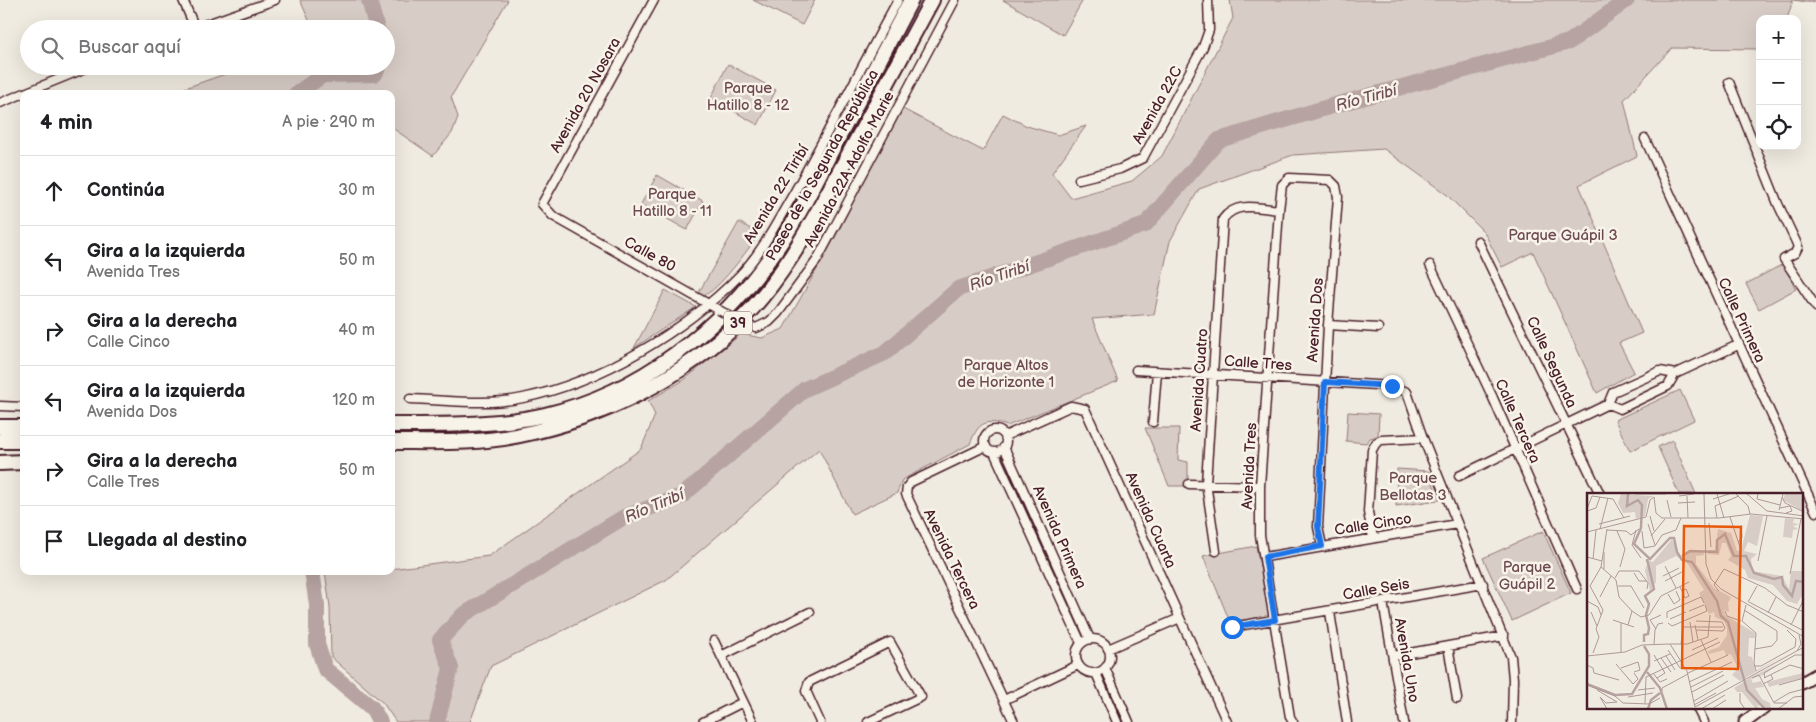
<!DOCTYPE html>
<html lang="es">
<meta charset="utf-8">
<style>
:root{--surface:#fff;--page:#f2f2f2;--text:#202124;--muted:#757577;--line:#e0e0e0}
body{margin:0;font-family:"Balsamiq Sans",sans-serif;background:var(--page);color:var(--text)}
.controls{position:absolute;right:15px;top:15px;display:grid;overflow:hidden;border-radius:10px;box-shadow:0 5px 20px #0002}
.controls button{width:45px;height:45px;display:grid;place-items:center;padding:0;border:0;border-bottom:1px solid var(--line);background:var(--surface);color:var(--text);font:25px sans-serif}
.stop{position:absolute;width:15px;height:15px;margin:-11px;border:4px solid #1a73e8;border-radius:50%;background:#fff}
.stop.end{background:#1a73e8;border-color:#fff;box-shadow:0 1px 5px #0008}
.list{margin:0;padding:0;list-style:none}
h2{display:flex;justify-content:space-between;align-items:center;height:65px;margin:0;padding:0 20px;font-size:21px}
h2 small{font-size:16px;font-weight:400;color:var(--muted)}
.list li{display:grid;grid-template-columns:32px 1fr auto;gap:15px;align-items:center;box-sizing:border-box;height:70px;padding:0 20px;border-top:1px solid var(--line)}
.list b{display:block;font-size:19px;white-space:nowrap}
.list p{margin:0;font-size:16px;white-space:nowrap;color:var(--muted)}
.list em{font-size:16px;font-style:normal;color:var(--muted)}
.icon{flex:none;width:28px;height:28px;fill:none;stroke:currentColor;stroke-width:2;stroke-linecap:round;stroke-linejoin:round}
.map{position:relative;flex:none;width:1816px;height:722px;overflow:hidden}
.search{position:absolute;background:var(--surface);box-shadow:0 5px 20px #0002;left:20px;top:20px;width:375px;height:55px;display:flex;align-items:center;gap:12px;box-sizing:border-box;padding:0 18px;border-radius:28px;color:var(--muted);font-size:19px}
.panel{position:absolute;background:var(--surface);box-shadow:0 5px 20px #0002;left:20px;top:90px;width:375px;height:485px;border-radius:10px}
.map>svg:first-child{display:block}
</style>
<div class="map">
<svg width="1816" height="722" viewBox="0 0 1816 722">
<rect width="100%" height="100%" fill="#f0ebe0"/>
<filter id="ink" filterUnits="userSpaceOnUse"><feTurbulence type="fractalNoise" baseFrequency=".02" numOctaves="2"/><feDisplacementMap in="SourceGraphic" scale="10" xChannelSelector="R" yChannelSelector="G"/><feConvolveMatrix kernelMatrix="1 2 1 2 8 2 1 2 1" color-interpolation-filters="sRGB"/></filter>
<g filter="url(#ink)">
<path fill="#d8cdc6" stroke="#917678" d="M300,0H508L451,97L458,117L452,133L433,156L391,127V94H168L248,66H386V29H313Z
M753,0H815L802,25Z
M1003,0H1083L1063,35Z
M1230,0H1816V3L1793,0L1787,19H1760V49L1672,48L1624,100L1637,156L1579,185L1642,333L1619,343L1634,372L1597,393L1533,252L1502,267L1484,232L1446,194L1384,149L1293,155L1199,189L1170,241L1154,314L1092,319L1118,381L1007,426C985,418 978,423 970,444L902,480L897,493L852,514L819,449L666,580L491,666L470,722H396L383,703L331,657L330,607L325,571H391V569L489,556L641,449L655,415L648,401L684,380L741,334L762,338L783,329L833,241L901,108L983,151L1003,114L1027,126L1058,135L1086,126L1052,173L1071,198L1132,181L1162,156L1233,18Z
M728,64L776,90L758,125L711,98Z
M657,175L703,201L687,230L641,204Z
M739,222L759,234C749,248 718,292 702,296L698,294Z
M1783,264L1796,289L1759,309L1746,284Z
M665,290L696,307L634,348Z
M1680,390L1694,420L1630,451L1615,420Z
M1348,412L1379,414L1378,436L1370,438L1366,443L1346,441Z
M1145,428H1179L1178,460L1188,462V486H1169Z
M1672,440L1696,494H1679L1658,447Z
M1397,469L1428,471L1440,500L1396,506Z
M1543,531L1571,593L1512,621L1483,558Z
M1256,546L1270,616L1230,622L1203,556Z"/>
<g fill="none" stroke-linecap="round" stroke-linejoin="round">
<path stroke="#b7a4a2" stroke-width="16" d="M369,0L377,29
M296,94L323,75L375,74L379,66
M312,571L317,605V644L325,669L372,708L380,722
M437,722L451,668L440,640L463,615L624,517L682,496L805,389L885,353L958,289L1145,225L1219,140L1335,105L1569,42L1627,0"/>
<g stroke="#4a1f2b" stroke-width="11">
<path id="minor" d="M183,0L195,28
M654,0L542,204L553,216L719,310
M193,29L275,0
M1729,82L1778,204L1796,242L1798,247L1795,253L1784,259L1816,307
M0,103L91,66
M1645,139L1816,512
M1079,179L1120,169L1143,158L1203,47L1209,30L1208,0
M1279,210L1260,486V535L1290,717L1293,722
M1478,241L1600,494
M1430,265L1493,398L1577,589
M746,325L756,328L769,322L778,313L817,260L955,0
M1328,325L1378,328
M1136,370L1392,386L1407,392L1423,438L1511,657L1513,679L1512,722
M410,399C447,400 487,406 523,398C601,382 685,331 740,275C763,251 778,220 794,193C830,129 863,64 898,0
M1608,404L1620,409L1668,386L1675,374L1738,345
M0,406L24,407
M1153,422L1157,371
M984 441a11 11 0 1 1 22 0a11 11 0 1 1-22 0Z
M1005,436L1071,406L1085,409L1227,722
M986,446L911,482L907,487L906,494L1014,722
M1004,447L1090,639
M994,452L1081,643
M1459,476L1608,404L1613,392L1660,371L1675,374
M1189,484L1260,486
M1373,538L1368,512L1372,450L1376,443L1381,440L1423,438
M1216,551L1206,483L1223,219C1236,201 1259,208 1279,210L1282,185L1289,178L1330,180L1336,186L1338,197L1328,325L1318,527L1322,546
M1265,557L1457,524
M1383,602L1404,722
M1330,612L1347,722
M1232,627L1483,584
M1076 656a17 17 0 1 1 34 0a17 17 0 1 1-34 0Z
M714,641L753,722
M1448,646L1457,699
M1108,649L1180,618
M721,656L810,612
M1393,656L1504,636
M1105,668L1129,722
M1096,673L1117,722
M1004,700L1078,665
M1697,708L1704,722
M703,722L743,702
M820,722L806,691L809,682L890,642L921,697L868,722"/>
</g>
<g stroke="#4a1f2b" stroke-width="15">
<path id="secondary" d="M1802,683L1816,675
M1745,722L1764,708"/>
</g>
<g stroke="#4a1f2b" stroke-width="18">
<path id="trunk" d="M391,425C443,425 495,426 545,415C640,393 720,330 774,252C799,217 817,178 837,140C862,94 886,47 911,0
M0,427H24
M0,441H24
M391,442C434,442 478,444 520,435C602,418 683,379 742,319C786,275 813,220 842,167C872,111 902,56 932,0
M0,463L24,462"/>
</g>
<use href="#minor" stroke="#f7f3e8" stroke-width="8"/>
<use href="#secondary" stroke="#f7f3e8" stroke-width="11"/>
<use href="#trunk" stroke="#f7f3e8" stroke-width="14"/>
<g stroke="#4a1f2b" stroke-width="11" stroke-linecap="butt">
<path id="minor-bridge" d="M719,310L746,325"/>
</g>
<use href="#minor-bridge" stroke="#f7f3e8" stroke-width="8"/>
</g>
</g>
<g fill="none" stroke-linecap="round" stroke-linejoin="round" filter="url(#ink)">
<path stroke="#1a73e8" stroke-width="6" d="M1232,627L1275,620L1265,557L1322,546L1318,527L1325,382L1392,386"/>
</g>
<g text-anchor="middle" stroke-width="5" stroke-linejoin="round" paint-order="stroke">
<rect fill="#f7f3e8" stroke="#7e5f64" stroke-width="1" x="724" y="311.5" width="28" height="23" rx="4"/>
<g font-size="14" font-weight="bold" fill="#4a1f2b">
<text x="738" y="328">39</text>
</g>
<g font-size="15" fill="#6e4a52" stroke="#f7f3e8">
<text x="748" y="93">Parque<tspan x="748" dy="17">Hatillo 8 - 12</tspan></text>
<text x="672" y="199">Parque<tspan x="672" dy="17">Hatillo 8 - 11</tspan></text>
<text x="1563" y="240">Parque Guápil 3</text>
<text x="1006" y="370">Parque Altos<tspan x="1006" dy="17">de Horizonte 1</tspan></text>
<text x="1413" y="483">Parque<tspan x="1413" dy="17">Bellotas 3</tspan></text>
<text x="1527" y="572">Parque<tspan x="1527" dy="17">Guápil 2</tspan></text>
</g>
<g font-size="15" fill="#4a1f2b" stroke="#f7f3e8">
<text transform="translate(585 95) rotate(-61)" y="5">Avenida 20 Nosara</text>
<text transform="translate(1157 105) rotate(-61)" y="5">Avenida 22C</text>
<text transform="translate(822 165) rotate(-61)" y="5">Paseo de la Segunda República</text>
<text transform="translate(849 169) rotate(-62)" y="5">Avenida 22A Adolfo Marie</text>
<text transform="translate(776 194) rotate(-59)" y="5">Avenida 22 Tiribí</text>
<text transform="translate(650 254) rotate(29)" y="5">Calle 80</text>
<text transform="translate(1315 320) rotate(-86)" y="5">Avenida Dos</text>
<text transform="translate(1742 320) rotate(65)" y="5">Calle Primera</text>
<text transform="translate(1552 362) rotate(65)" y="5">Calle Segunda</text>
<text transform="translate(1258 363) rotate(4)" y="5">Calle Tres</text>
<text transform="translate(1199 380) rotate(-86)" y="5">Avenida Cuatro</text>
<text transform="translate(1518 421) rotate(66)" y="5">Calle Tercera</text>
<text transform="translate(1249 466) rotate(-87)" y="5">Avenida Tres</text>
<text transform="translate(1151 520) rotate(66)" y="5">Avenida Cuarta</text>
<text transform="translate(1373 524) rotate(-9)" y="5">Calle Cinco</text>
<text transform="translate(1060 537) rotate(66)" y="5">Avenida Primera</text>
<text transform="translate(952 559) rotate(64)" y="5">Avenida Tercera</text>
<text transform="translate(1376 589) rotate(-10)" y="5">Calle Seis</text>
<text transform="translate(1407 660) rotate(80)" y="5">Avenida Uno</text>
</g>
<g font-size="16" font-style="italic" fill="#704e55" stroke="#f7f3e8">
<text transform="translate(1366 97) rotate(-15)" y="6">Río Tiribí</text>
<text transform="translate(999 275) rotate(-19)" y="6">Río Tiribí</text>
<text transform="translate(654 505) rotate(-23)" y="6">Río Tiribí</text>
</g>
</g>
<g transform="translate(1587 493)">
<rect width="216" height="216" fill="#f0ebe0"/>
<path d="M34,1L66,3L61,6L58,23L49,26L48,19L36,20L31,10ZM198,1H216V18L196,7ZM163,22L176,23L170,53L161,49L157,58L170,61L164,66L166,78L195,83L202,96L204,78H216V101L210,111L200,108L186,92L161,85L158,77L141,67L144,63L139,50H135L132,62L121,61V57H128L131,36L144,40L150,58L154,57ZM198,25L207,26L206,30L212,31L206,33L211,36L206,37L205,45L196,44ZM85,46L94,65L102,59L116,58L117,62L109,63V71L127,95L144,104L141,110L142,119L137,117L138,122L168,140V145H162L161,163L165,164L168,178L197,163L153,188L145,182L151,175L144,161L139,162L137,157L122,161L121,158L132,154L140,142V135L137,128L128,124L127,119L122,121L112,100L117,97L101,71L89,63L69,73V89L63,98L58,78L59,73H62L58,67L66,69ZM191,171L176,182L164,186L166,190L174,188L177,194L168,195L175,206L183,210L184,216L170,212L172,216H169L155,199H150L147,195L164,184ZM216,180V185L182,194L180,189Z" fill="#d8cdc6"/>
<path fill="none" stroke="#b7a4a2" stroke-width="2.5" d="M41,1L40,13L51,7L55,12L54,35L47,51L63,66L83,45H87L90,59L95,67L105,69L130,108L134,123L141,129L160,197L178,216M95,63L103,58L130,59V47L138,41L147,63H159L167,80L187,86L195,84L196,92L205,103L209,88L217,89M57,149V142L61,141L62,135L59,122L62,111L58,103L67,96L60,66M60,179L73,195L80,216M0,191L28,202L45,201L62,173V161L57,153M61,216L64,207L73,200"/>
<path fill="none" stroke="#ae9998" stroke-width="1" d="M48,1H79M117,1L119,71L124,86L134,96L217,144M130,1L137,25M149,1L161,13L163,21M160,1L180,18L217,23M171,1L170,6L193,12M92,3L107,1M100,3L101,25M67,4L69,20L75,25H132L164,21L217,26M195,4L198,10L217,19M126,6L142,1M80,7L84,24M91,10L108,9M193,15L203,13L205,18L199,20M0,16L5,3L26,6L37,25M192,17L196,1M0,18L9,15L13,4M63,23L67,38M143,24L154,57M130,25L128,13L152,3M122,30L124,54M12,31L43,23M61,31L68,52M13,36L21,5M20,37L39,38L44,42L52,36M49,37L45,52L54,65M30,38L38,56L33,74M55,38L57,55L68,53M0,39L59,24L63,7L67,4M64,43L78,26M151,49L155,45L154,32M68,53L75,42L89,37L94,25M0,64L15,68M6,66L9,37M171,68L180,23M78,73L89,95M14,74L29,87L32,104L45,118L41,132M17,76V59M47,80L52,88H60M203,81L214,26M76,83L92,75M28,85L32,78H52L61,90L60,96M78,88L95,79M31,93H44L57,115M93,94L95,98L98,105L102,103L99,96L95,98M132,98L127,92L137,76L178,95L200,112L217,119M81,101L87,111L93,107L89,98M13,104L24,83M0,108L11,114L14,122M161,109L170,93M162,109L217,138M157,117L190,138V147L185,153L168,156M45,118L54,124L62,122L74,103L102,89M102,118L117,112M138,118L140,123L154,128M4,119L10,133M181,120L189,104M80,125V119L114,104L117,110M83,126L99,119M26,127L47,134M109,128L135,129L138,135L136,138L109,137M155,128L169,140L167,170L169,178M155,128L159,112M103,129L106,149M34,130V159M81,130L85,133L120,118L118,112M108,132L111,147M204,132L217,106M69,136L63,127L74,122M114,147L124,169M83,151H100L121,144L123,122M94,151L96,134H136M67,152L68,137L71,131L76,130M81,157L93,175M105,157L131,145M210,158L214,151L212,142M6,160L12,144L9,136L16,117L3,93L14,74L20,36M67,162L78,180L70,185M0,163L38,159L55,152L83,151L100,178L108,214L217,154M79,163L88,177M74,165L84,179M67,168L83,161M29,171L46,191L51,186L47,180M0,172L6,175L7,180L32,187M167,173H174L208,154L209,146L200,137M34,175L51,169L53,177L47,179M66,180L73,189L80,186M101,180L141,162M165,185L172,182L187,210H200M177,185L203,172L217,176M178,185L177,180L208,162H217M102,189L145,169M176,191L186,186L184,182M0,192L28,203L36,210M192,192L217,185M104,194L136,178M10,197L30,209L19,210L13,204L20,216M51,197L68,195M75,198V195L101,181M105,199L137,182M153,200V209L158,216M41,204L66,200M107,208L141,188M187,209L202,200L217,196M36,210L62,211L73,205M58,210L59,184L133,149M107,212L129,200M114,216L138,202M125,216L139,207M191,216L207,204L217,203"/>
<path fill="#e8590c" fill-opacity="0.15" stroke="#e8590c" stroke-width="2.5" d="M97,33L154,34L151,176L95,175Z"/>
<rect width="216" height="216" fill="none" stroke="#4a1f2b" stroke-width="2.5"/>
</g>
</svg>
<div class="controls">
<button>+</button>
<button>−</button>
<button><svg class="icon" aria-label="locate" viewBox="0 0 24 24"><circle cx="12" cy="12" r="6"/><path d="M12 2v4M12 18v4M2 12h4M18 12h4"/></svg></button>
</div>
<div class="stop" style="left:1232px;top:627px"></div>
<div class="stop end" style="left:1392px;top:386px"></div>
<div class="search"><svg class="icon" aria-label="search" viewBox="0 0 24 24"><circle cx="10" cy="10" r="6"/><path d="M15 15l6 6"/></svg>Buscar aquí</div>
<section class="panel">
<h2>4 min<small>A pie · 290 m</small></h2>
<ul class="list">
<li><svg class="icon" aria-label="ahead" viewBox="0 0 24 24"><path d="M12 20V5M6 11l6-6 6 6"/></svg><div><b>Continúa</b></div><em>30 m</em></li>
<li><svg class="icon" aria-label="left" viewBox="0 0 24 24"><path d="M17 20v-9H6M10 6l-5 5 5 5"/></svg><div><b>Gira a la izquierda</b><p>Avenida Tres</p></div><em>50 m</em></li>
<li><svg class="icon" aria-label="right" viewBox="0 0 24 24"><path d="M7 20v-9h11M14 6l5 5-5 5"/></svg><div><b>Gira a la derecha</b><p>Calle Cinco</p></div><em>40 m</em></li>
<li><svg class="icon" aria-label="left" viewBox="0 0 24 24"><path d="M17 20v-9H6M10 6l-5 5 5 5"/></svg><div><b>Gira a la izquierda</b><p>Avenida Dos</p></div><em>120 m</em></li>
<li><svg class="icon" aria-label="right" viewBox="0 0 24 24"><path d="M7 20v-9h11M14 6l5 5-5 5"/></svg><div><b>Gira a la derecha</b><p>Calle Tres</p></div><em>50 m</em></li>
<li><svg class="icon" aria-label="arrive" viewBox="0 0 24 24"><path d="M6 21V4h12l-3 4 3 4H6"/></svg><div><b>Llegada al destino</b></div></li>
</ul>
</section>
</div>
